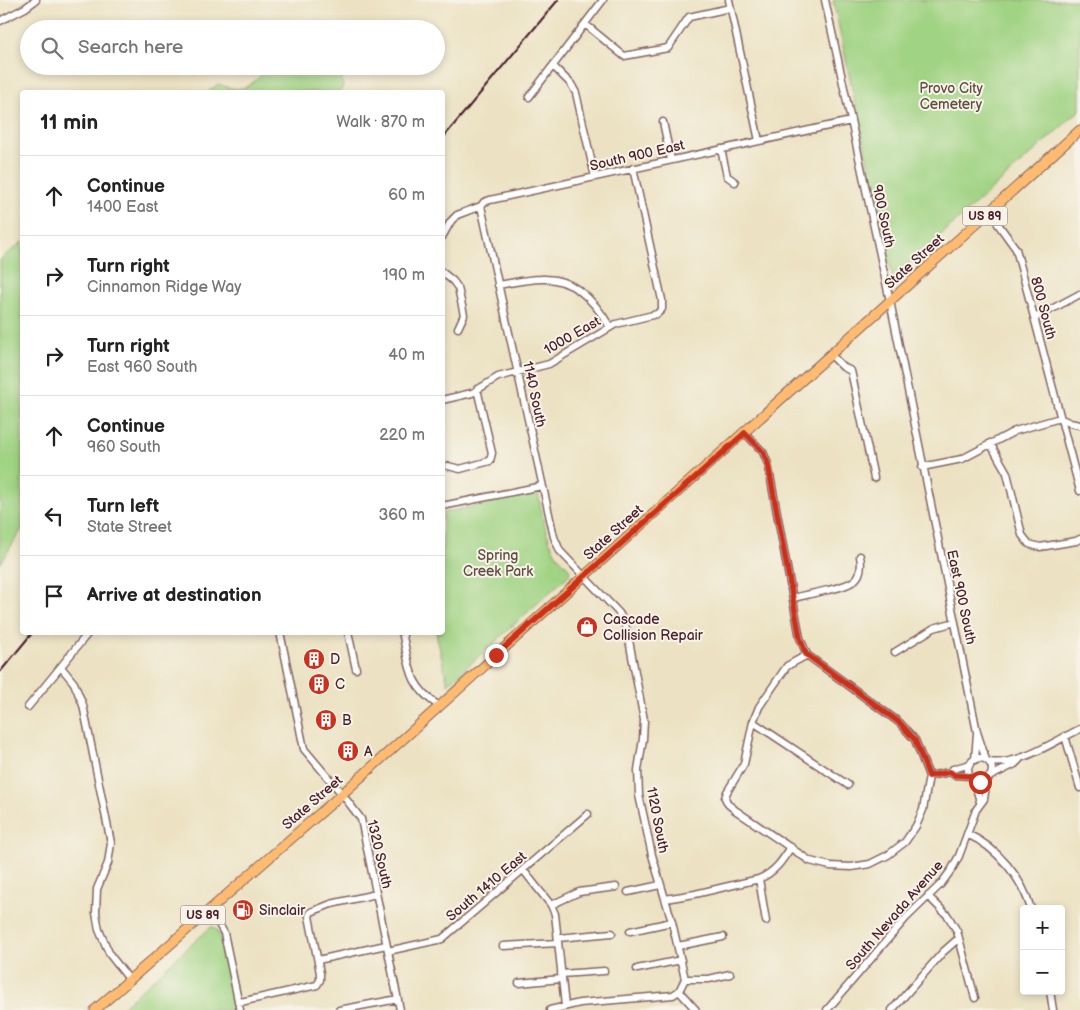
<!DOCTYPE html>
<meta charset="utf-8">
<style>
:root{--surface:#fff;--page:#f2f2f2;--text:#222;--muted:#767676;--line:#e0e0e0}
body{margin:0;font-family:"Balsamiq Sans",sans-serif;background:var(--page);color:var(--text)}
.controls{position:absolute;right:15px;bottom:15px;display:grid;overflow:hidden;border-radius:5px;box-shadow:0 2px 8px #0003}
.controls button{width:45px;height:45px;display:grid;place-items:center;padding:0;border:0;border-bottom:1px solid var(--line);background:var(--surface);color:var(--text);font:25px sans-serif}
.stop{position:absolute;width:15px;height:15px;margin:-11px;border:4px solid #c8321e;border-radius:50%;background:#fff}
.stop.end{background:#c8321e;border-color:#fff;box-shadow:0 1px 5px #0008}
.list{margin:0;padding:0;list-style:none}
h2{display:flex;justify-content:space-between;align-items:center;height:65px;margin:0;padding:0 20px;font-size:21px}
h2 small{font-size:16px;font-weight:400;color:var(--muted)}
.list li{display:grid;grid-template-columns:32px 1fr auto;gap:15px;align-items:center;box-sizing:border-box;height:80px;padding:0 20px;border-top:1px solid var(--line)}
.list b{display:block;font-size:19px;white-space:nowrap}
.list p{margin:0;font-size:16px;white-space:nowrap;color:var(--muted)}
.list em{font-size:16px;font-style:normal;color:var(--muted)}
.icon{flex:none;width:28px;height:28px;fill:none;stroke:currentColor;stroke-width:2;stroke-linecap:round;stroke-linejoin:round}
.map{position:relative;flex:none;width:1080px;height:1010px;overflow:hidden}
.search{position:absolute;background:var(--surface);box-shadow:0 2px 8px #0003;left:20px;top:20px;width:425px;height:55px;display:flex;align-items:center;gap:12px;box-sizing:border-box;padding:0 18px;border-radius:28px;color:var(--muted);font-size:19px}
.panel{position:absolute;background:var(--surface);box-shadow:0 2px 8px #0003;left:20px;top:90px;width:425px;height:545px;border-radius:5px}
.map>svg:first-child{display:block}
</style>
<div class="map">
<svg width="1080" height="1010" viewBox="0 0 1080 1010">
<rect width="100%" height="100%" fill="#f7f3e8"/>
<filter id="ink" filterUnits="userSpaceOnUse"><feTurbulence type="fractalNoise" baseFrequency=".02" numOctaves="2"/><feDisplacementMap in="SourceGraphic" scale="10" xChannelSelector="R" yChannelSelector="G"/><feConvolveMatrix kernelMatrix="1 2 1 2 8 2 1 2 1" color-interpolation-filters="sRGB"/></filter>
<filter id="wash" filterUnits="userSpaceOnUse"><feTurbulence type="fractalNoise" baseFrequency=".0096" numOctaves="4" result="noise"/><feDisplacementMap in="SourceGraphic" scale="20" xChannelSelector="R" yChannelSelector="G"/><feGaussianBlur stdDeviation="1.12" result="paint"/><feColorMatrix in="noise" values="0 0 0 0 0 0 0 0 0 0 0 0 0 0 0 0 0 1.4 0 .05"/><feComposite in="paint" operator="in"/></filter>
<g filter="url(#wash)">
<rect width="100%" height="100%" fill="#ece2c3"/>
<path fill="#a0d383" stroke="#757957" d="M833,0H1080V110L893,278Z
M270,66H339L343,86L340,92H208L218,84C247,95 250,85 270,66Z
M22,242V529L0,564V260Z
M538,493C542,513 545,537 557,555C560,560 566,564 570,570L569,575L448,684L436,633L442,632L443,513Z
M211,927H214L219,934L236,1010H119Z"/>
</g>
<g filter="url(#ink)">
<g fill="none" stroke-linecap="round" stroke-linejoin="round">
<g stroke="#836360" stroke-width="9">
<path id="minor" d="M729,0L759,141
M825,0L890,301L977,732L986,760
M0,21L25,8L36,0
M585,24L624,56L668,48L689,17L730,8
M553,66L571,84L576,93L595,177
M529,97L603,0
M663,122L671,160
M721,149L727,176L735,182
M481,206L554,537L560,551L619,613L625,624L628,635L644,720L643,739L638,770L639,795L652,855L672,922L685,979L679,991
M992,210L998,224L1016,249L1080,491
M442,237L451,221L457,215L481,206L484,202L490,200L851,121
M442,272L453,281L458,288L464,315L458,328
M498,285C512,283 527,279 541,279C573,277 595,301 610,327
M1035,318L1080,294
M831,355L843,367L851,371L874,478
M442,400L472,393L498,377L549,364L616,324L657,314L662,309V300L633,168
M745,433L763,452L768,464L800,638L807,655L900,723L915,740L929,776L923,810L916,826L905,842L888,855L870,864L851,867L830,866L810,861L735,810L728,804L725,798L727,792L744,764L753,722L759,707L787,666L807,655
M990,443L1007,473L1022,535L1029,544L1040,547L1076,541L1080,539
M448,466L460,469L490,461L492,453L477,389
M922,467L962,459L1015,431L1060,418L1070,423L1080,425
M442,506L542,486
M793,598C805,595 816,593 828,590C849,585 865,582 860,556
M280,632L304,749L342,794L361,819L400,1010
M348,632L356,669
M402,632C410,667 408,685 439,706
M895,652L934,628L955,622
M61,667L74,683L83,705L111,843L108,863L97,889L96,913L99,930L110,955L129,979
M28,707L89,632
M753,722L848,785
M1065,736L1080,788
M968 770a12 12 0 1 1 24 0a12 12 0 1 1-24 0Z
M975,760L977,733
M989,762C1017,767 1055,741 1080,729
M950,772L954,775L970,776
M929,776L950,772L953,769L970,764
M989,777L1015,764L1019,760
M974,780L980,802
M967,834C997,847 1022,878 1031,909
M524,871L551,905L555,914L565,1006
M759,879L766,921
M628,892L660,885
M928,896L948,916L957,931L975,998
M665,899L695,894L759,879C775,872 782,861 791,847
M551,905L579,892L616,887
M210,909L224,933L240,1010
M630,931L672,922
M558,938L612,933
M503,946L558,943
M678,946L723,937
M388,951L442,939L588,814
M318,960L386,945
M637,969L681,960
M561,974L604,971
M685,979H709L730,974
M519,983L561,979
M679,991L696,1010
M1050,991L1053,1010
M238,1002L245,1001L317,985L320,980V973L309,916L311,912L331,904L376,894
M339,1010L398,999
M550,1010L580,1003L673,995L679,991
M827,1010L906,918L941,884L952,869L959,856L976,810L984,799L987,779
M892,1010L943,952L959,938"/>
</g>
<g stroke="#836360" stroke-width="11">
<path id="major" d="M95,1010L342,794L1080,130"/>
</g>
<use href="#minor" stroke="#fff" stroke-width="6"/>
<use href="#major" stroke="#ffbb71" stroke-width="9"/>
<path stroke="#4a1f2b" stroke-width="2" d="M442,139L558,0
M0,672L33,632"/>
</g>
</g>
<g fill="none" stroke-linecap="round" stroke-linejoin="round" filter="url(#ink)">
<path stroke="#c8321e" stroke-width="6" d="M496,655L745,433L763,452L768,464L800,638L806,654L900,723L915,740L929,776L950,772L954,775L970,776L974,780L980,782"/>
</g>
<defs>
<g id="shop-disc" transform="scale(1.125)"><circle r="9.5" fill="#c8321e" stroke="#f7f3e8"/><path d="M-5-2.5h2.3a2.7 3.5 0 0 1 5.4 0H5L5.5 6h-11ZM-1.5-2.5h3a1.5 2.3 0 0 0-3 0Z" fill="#fff"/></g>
<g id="building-disc" transform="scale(1.125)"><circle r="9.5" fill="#c8321e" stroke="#f7f3e8"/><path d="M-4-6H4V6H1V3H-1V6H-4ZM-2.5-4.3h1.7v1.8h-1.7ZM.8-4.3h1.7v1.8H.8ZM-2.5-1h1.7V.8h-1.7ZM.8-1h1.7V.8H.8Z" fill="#fff"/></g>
<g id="fuel-disc" transform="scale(1.125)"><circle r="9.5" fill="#c8321e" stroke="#f7f3e8"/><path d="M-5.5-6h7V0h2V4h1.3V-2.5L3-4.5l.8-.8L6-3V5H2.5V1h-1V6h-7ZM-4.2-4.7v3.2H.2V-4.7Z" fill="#fff"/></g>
</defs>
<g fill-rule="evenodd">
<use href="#shop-disc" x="587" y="627"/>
<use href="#building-disc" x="314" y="659"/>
<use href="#building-disc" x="319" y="684"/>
<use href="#building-disc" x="326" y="720"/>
<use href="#building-disc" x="348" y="751"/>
<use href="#fuel-disc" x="243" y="910"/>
</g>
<g text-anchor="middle" stroke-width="4" stroke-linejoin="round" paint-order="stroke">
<g fill="#f7f3e8" stroke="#7e5f64" stroke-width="1">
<rect x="962.5" y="206.5" width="45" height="19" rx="4"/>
<rect x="180.5" y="905.5" width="45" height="19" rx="4"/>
</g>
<g font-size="12" font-weight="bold" fill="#4a1f2b">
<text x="985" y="220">US 89</text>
<text x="203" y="919">US 89</text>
</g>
<g font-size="14" fill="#604c41" stroke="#f7f3e8">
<text x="951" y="93">Provo City<tspan x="951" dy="16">Cemetery</tspan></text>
<text x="498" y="560">Spring<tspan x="498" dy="16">Creek Park</tspan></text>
</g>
<g font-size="14" fill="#4a1f2b" stroke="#f7f3e8">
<text transform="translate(637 155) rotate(-13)" y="5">South 900 East</text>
<text transform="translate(884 216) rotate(78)" y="5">900 South</text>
<text transform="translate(914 261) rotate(-42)" y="5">State Street</text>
<text transform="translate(1044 308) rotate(75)" y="5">800 South</text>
<text transform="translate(572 335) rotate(-30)" y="5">1000 East</text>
<text transform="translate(535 394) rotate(78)" y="5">1140 South</text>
<text transform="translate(613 532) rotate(-42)" y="5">State Street</text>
<text transform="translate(962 597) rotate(78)" y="5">East 900 South</text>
<text transform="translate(312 802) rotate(-41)" y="5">State Street</text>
<text transform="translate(658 820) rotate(79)" y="5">1120 South</text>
<text transform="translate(380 854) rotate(77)" y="5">1320 South</text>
<text transform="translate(486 886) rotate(-40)" y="5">South 1410 East</text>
<text transform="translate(894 915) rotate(-49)" y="5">South Nevada Avenue</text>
</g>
<g font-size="14" fill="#4a1f2b" stroke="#f7f3e8" text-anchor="start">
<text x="603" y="624">Cascade<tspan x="603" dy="16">Collision Repair</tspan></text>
<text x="330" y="664">D</text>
<text x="335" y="689">C</text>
<text x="342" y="725">B</text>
<text x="364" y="756">A</text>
<text x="259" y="915">Sinclair</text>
</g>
</g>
</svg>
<div class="controls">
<button>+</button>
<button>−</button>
</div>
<div class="stop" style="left:980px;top:782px"></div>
<div class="stop end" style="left:496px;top:655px"></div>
<div class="search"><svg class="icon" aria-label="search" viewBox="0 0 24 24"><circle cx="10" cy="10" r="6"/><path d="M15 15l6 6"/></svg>Search here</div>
<section class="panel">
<h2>11 min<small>Walk · 870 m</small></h2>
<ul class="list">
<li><svg class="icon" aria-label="ahead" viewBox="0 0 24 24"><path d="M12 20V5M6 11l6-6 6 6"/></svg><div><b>Continue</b><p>1400 East</p></div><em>60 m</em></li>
<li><svg class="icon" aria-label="right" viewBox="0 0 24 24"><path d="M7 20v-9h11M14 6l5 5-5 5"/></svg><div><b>Turn right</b><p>Cinnamon Ridge Way</p></div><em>190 m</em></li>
<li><svg class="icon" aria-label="right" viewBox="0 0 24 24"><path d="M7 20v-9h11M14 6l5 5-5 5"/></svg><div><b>Turn right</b><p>East 960 South</p></div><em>40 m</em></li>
<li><svg class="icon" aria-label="ahead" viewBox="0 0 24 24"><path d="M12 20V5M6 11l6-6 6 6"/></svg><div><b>Continue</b><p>960 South</p></div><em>220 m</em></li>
<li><svg class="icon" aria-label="left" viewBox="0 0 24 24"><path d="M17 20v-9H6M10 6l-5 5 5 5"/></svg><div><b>Turn left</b><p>State Street</p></div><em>360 m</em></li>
<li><svg class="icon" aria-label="arrive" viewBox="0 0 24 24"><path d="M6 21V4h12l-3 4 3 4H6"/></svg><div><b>Arrive at destination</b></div></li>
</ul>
</section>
</div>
